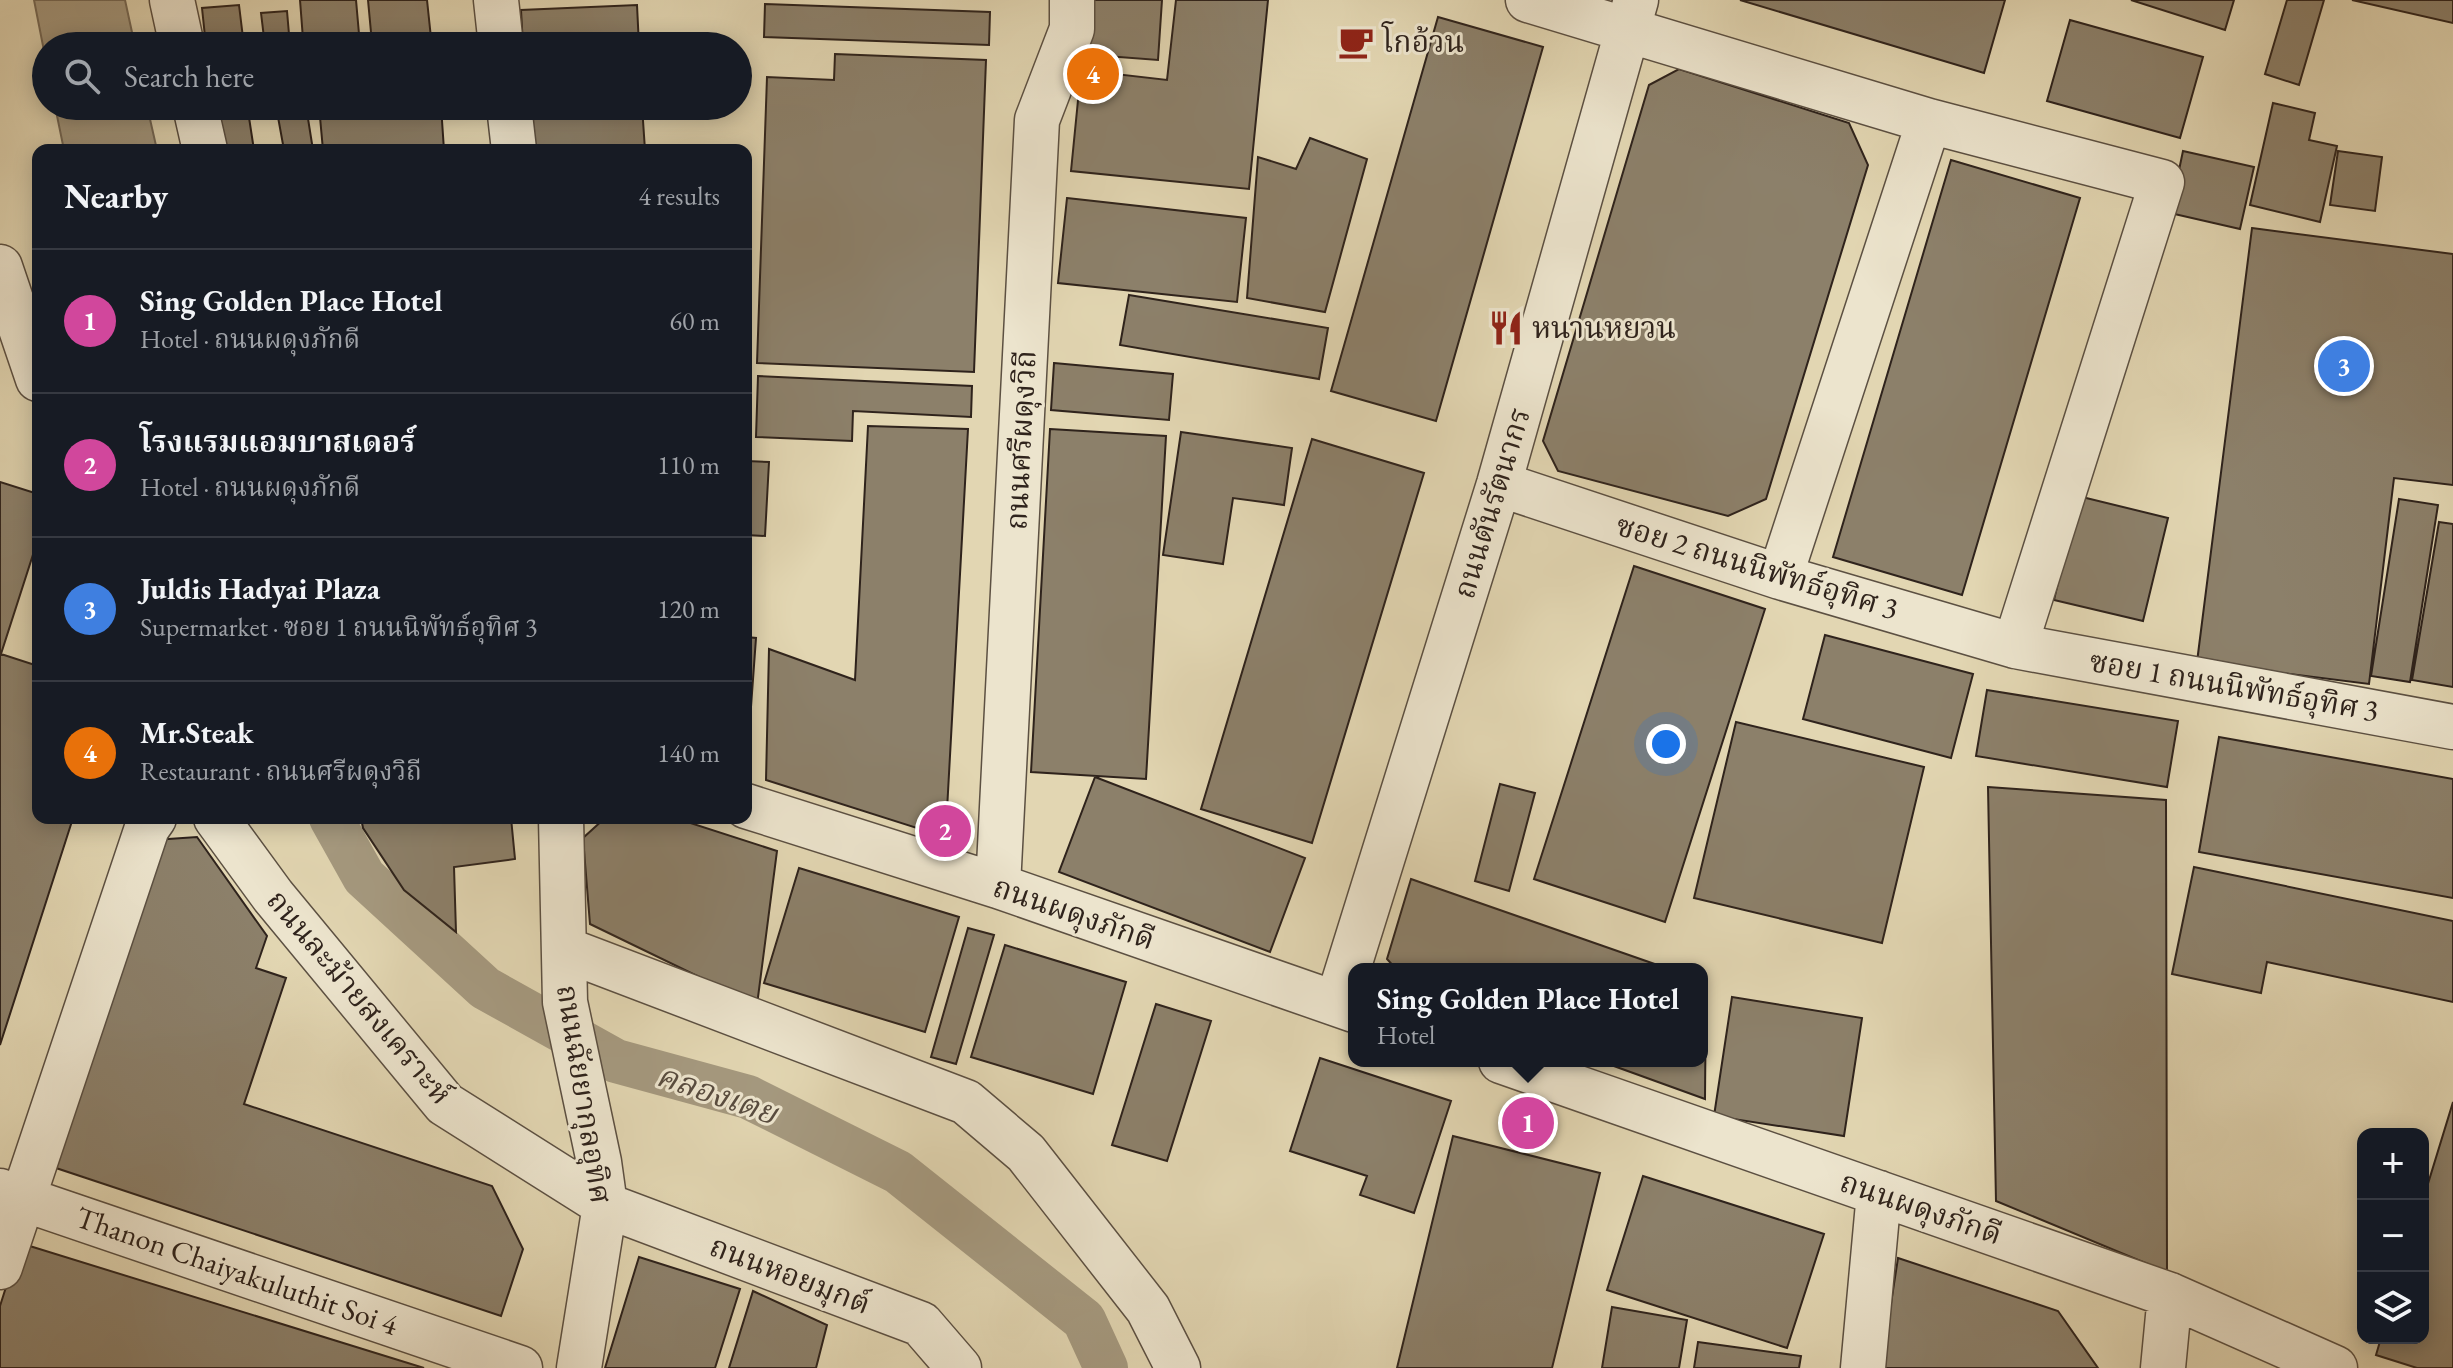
<!DOCTYPE html>
<meta charset="utf-8">
<style>
:root{--surface:#171b24;--page:#20242c;--text:#f1f3f6;--muted:#9ea1a6;--line:#363941;--accent:#0f766e}
body{margin:0;font-family:"EB Garamond","Noto Serif Thai",serif;background:var(--page);color:var(--text)}
.controls{position:absolute;right:24px;bottom:24px;display:grid;overflow:hidden;border-radius:16px;box-shadow:0 4px 20px #0003}
.controls button{width:72px;height:72px;display:grid;place-items:center;padding:0;border:0;border-bottom:2px solid var(--line);background:var(--surface);color:var(--text);font:40px sans-serif}
.you{position:absolute;left:1666px;top:744px;width:28px;height:28px;margin:-20px;border:6px solid #fff;border-radius:50%;background:#1a73e8;box-shadow:0 0 0 12px #1a73e833}
.badge{display:grid;place-items:center;width:52px;height:52px;border-radius:50%;background:var(--accent);color:#fff;font-size:26px;font-weight:700}
.pin{position:absolute;translate:-50% -50%;border:4px solid #fff;box-shadow:0 2px 8px #0006}
.popup{position:absolute;left:1348px;top:963px;width:360px;height:104px;box-sizing:border-box;display:grid;place-content:center;border-radius:16px;background:var(--surface);filter:drop-shadow(0 2px 6px #0005);font-size:26px;white-space:nowrap;color:var(--muted)}
.popup b{font-size:30px;color:var(--text)}
.popup::after{content:'';position:absolute;left:50%;top:100%;margin-left:-16px;border:16px solid transparent;border-top-color:var(--surface)}
.list{margin:0;padding:0;list-style:none}
h2{display:flex;justify-content:space-between;align-items:center;height:104px;margin:0;padding:0 32px;font-size:34px}
h2 small{font-size:26px;font-weight:400;color:var(--muted)}
.list li{display:grid;grid-template-columns:52px 1fr auto;gap:24px;align-items:center;box-sizing:border-box;height:144px;padding:0 32px;border-top:2px solid var(--line)}
.list b{display:block;font-size:30px;white-space:nowrap}
.list p{margin:0;font-size:26px;white-space:nowrap;color:var(--muted)}
.list em{font-size:26px;font-style:normal;color:var(--muted)}
.icon{flex:none;width:44px;height:44px;fill:none;stroke:currentColor;stroke-width:2;stroke-linecap:round;stroke-linejoin:round}
.map{position:relative;flex:none;width:2453px;height:1368px;overflow:hidden}
.search{position:absolute;background:var(--surface);box-shadow:0 4px 20px #0003;left:32px;top:32px;width:720px;height:88px;display:flex;align-items:center;gap:20px;box-sizing:border-box;padding:0 28px;border-radius:44px;color:var(--muted);font-size:30px}
.panel{position:absolute;background:var(--surface);box-shadow:0 4px 20px #0003;left:32px;top:144px;width:720px;height:680px;border-radius:16px}
.map>svg:first-child{display:block}
</style>
<div class="map">
<svg width="2453" height="1368" viewBox="0 0 2453 1368">
<rect width="100%" height="100%" fill="#e2d6b2"/>
<filter id="stains"><feTurbulence type="fractalNoise" baseFrequency=".0025" numOctaves="4"/><feColorMatrix values="0 0 0 0 .2 0 0 0 0 .09 0 0 0 0 .02 0 0 0 .5 -.17"/></filter>
<radialGradient id="worn" r=".72"><stop offset=".6" stop-color="#630" stop-opacity="0"/><stop offset="1" stop-color="#630" stop-opacity=".3"/></radialGradient>
<path fill="#a5997f" stroke="#766a57" stroke-width="2" d="M34,0H125L135,46H46V61Z
M55,106H147L157,150H64Z"/>
<g fill="none" stroke-linecap="round" stroke-linejoin="round">
<path stroke="#a5997f" stroke-width="44" d="M331,818L364,877L485,988L616,1061L748,1097L898,1172L1084,1320L1106,1368"/>
</g>
<path fill="#8c806a" stroke="#2f231c" stroke-width="2" d="M300,0H356L359,34L303,39Z
M368,0H427L431,38L372,43Z
M1084,0H1162L1158,60L1080,54Z
M1176,0H1268L1249,189L1071,171L1081,70L1167,80Z
M1740,0H2005L1984,73Z
M2131,0H2234L2225,30Z
M2287,0H2324L2299,85L2265,74Z
M2352,0H2453V23Z
M765,4L990,12L989,45L764,37Z
M239,5L244,46H206L202,8Z
M637,5L639,46H523L521,10Z
M287,11L290,46H265L261,13Z
M1438,17L1543,47L1436,421L1331,391Z
M2070,20L2203,57L2180,138L2047,101Z
M835,54L986,60L974,372L757,363L767,77L834,80Z
M1679,69L1849,123L1868,165L1766,499L1728,516L1558,471L1543,441L1649,85Z
M2273,103L2315,113L2309,140L2337,146L2320,222L2250,205Z
M276,106H306L313,150H284Z
M319,106H441L444,150H323Z
M526,106H642L645,150H528Z
M248,111L254,150H220L215,114Z
M1310,138L1367,159L1325,312L1247,298L1258,157L1296,169Z
M2183,151L2254,167L2240,229L2170,213Z
M2338,151L2382,157L2375,211L2330,205Z
M1951,160L2080,198L1962,595L1833,557Z
M1067,198L1246,218L1237,302L1058,283Z
M2252,228L2453,254V485L2394,478L2369,684L2197,662Z
M1129,295L1328,328L1319,379L1120,345Z
M1054,363L1173,374L1169,420L1051,410Z
M758,376L972,386L971,417L853,411L852,441L756,437Z
M868,426L968,429L947,810L923,830L766,780L769,649L855,680Z
M1050,429L1166,436L1146,779L1031,772Z
M1181,432L1292,448L1284,505L1233,498L1223,564L1163,555Z
M1312,439L1424,473L1312,843L1201,809Z
M746,461L769,462L765,536L746,535Z
M0,482L38,494V539L1,654L38,666V818H73L0,1045Z
M2078,496L2168,518L2143,621L2054,600Z
M2399,499L2438,505L2410,682L2371,676Z
M2439,522L2453,524V687L2412,680Z
M746,565H749V622H746Z
M1634,566L1765,609L1665,922L1534,879Z
M1825,635L1973,674L1951,758L1803,719Z
M746,637L756,638L747,762H746Z
M1987,690L2178,721L2167,787L1976,756Z
M1736,722L1924,767L1882,943L1694,898Z
M2219,737L2453,779V898L2199,852Z
M1095,777L1305,858L1270,952L1059,872Z
M1500,784L1535,793L1509,891L1475,881Z
M1988,787L2166,800L2167,1272L1996,1201Z
M361,818H511L515,859L454,867L456,932L404,890L363,828Z
M605,818H675L777,851L757,1005L590,924L583,838Z
M197,837L267,936L256,968L286,978L244,1104L492,1186L523,1249L501,1316L47,1165L154,840Z
M2194,867L2453,921V1002L2267,962L2261,993L2172,974Z
M799,868L959,917L925,1032L764,983Z
M1411,879L1669,969H1396L1387,959Z
M968,928L994,935L956,1064L931,1057Z
M1005,945L1126,982L1093,1094L971,1057Z
M1702,981L1706,982L1705,1099L1600,1061H1702Z
M1732,997L1862,1018L1844,1136L1714,1116Z
M1156,1004L1211,1021L1167,1161L1112,1145Z
M1320,1058L1451,1101L1414,1213L1360,1195L1367,1176L1290,1151Z
M2453,1102V1368H2417L2376,1355L2381,1338H2423V1200Z
M1453,1136L1600,1173L1552,1368H1397Z
M1643,1176L1824,1234L1787,1348L1607,1290Z
M20,1243L424,1368H0V1306Z
M639,1257L740,1289L715,1368H605Z
M1898,1258L2058,1311L2098,1368H1881Z
M753,1291L827,1325L816,1368H729Z
M1612,1307L1687,1320L1679,1368H1602Z
M1698,1342L1801,1356L1799,1368H1694Z"/>
<g fill="none" stroke-linecap="round" stroke-linejoin="round">
<g stroke="#5c5042" stroke-width="47">
<path id="street" d="M172,0L182,46
M496,0L501,46
M1528,0L1929,121L2162,182L2015,646
M195,106L205,150
M509,106L514,150
M0,267L38,379
M1499,484L1780,577L2015,646L2453,727
M1780,577L1929,121
M746,806L998,886L1354,1010
M216,818L273,896L445,1104L605,1205L921,1324L959,1368
M561,818L565,1002L599,1162L605,1205L579,1368
M998,886L1037,120L1072,29V0
M564,949L966,1102L1026,1153L1148,1309L1178,1368
M1337,1004L1499,484L1636,0
M1501,1061L2170,1295L2335,1368
M0,1191L520,1368
M0,1267L147,828L154,818
M1863,1368L1879,1193
M2163,1368L2170,1295"/>
</g>
<use href="#street" stroke="#ece4cd" stroke-width="44"/>
</g>
<defs>
<g id="cafe-bare" transform="scale(2.76)"><path d="M-5.5-4.5H6V0H3Q3 3.5 0 3.5H-2.5Q-5.5 3.5-5.5 0ZM3-3.2v2h1.7v-2ZM-6 4.5H4V6H-6Z" fill="#8f2418" stroke="#ece4cd" stroke-width="2.5" paint-order="stroke"/></g>
<g id="restaurant-bare" transform="scale(2.76)"><path d="M-5-6h1v4h1v-4h1v4h1v-4h1v5L-1.5 .5V6h-2V.5L-5-1ZM5-6V6H3V1.5H1.5Q1.5-4 5-6Z" fill="#8f2418" stroke="#ece4cd" stroke-width="2.5" paint-order="stroke"/></g>
</defs>
<g fill-rule="evenodd">
<use href="#cafe-bare" x="1356" y="42"/>
<use href="#restaurant-bare" x="1506" y="328"/>
</g>
<g text-anchor="middle" stroke-width="6" stroke-linejoin="round" paint-order="stroke">
<g font-size="30" fill="#2f231c" stroke="#ece4cd" text-anchor="start">
<text x="1382" y="52">โกอ้วน</text>
<text x="1532" y="338">หนานหยวน</text>
</g>
<g font-size="30" fill="#2f231c" stroke="#ece4cd">
<text transform="translate(1021 440) rotate(-87)" y="10">ถนนศรีผดุงวิถี</text>
<text transform="translate(1492 503) rotate(-73)" y="10">ถนนตันรัตนากร</text>
<text transform="translate(1757 567) rotate(17)" y="10">ซอย 2 ถนนนิพัทธ์อุทิศ 3</text>
<text transform="translate(2234 686) rotate(10)" y="10">ซอย 1 ถนนนิพัทธ์อุทิศ 3</text>
<text transform="translate(1074 913) rotate(19)" y="10">ถนนผดุงภักดี</text>
<text transform="translate(359 997) rotate(50)" y="10">ถนนละม้ายสงเคราะห์</text>
<text transform="translate(584 1094) rotate(81)" y="10">ถนนฉัยยากุลอุทิศ</text>
<text transform="translate(1921 1208) rotate(19)" y="10">ถนนผดุงภักดี</text>
<text transform="translate(237 1271) rotate(19)" y="10">Thanon Chaiyakuluthit Soi 4</text>
<text transform="translate(790 1275) rotate(21)" y="10">ถนนหอยมุกต์</text>
</g>
<g font-size="32" font-style="italic" fill="#584c3f" stroke="#ece4cd">
<text transform="translate(717 1094) rotate(19)" y="11">คลองเตย</text>
</g>
</g>
<rect width="100%" height="100%" filter="url(#stains)"/>
<rect width="100%" height="100%" fill="url(#worn)"/>
</svg>
<div class="controls">
<button>+</button>
<button>−</button>
<button><svg class="icon" aria-label="layers" viewBox="0 0 24 24"><path d="M12 4l9 5-9 5-9-5zM3 14l9 5 9-5"/></svg></button>
</div>
<div class="you"></div>
<div class="pin badge" style="left:1528px;top:1123px;background:#d1479c">1</div>
<div class="popup"><b>Sing Golden Place Hotel</b>Hotel</div>
<div class="pin badge" style="left:945px;top:831px;background:#d1479c">2</div>
<div class="pin badge" style="left:2344px;top:366px;background:#3f7fe0">3</div>
<div class="pin badge" style="left:1093px;top:74px;background:#e8710a">4</div>
<div class="search"><svg class="icon" aria-label="search" viewBox="0 0 24 24"><circle cx="10" cy="10" r="6"/><path d="M15 15l6 6"/></svg>Search here</div>
<section class="panel">
<h2>Nearby<small>4 results</small></h2>
<ul class="list">
<li><span class="badge" style="background:#d1479c">1</span><div><b>Sing Golden Place Hotel</b><p>Hotel · ถนนผดุงภักดี</p></div><em>60 m</em></li>
<li><span class="badge" style="background:#d1479c">2</span><div><b>โรงแรมแอมบาสเดอร์</b><p>Hotel · ถนนผดุงภักดี</p></div><em>110 m</em></li>
<li><span class="badge" style="background:#3f7fe0">3</span><div><b>Juldis Hadyai Plaza</b><p>Supermarket · ซอย 1 ถนนนิพัทธ์อุทิศ 3</p></div><em>120 m</em></li>
<li><span class="badge" style="background:#e8710a">4</span><div><b>Mr.Steak</b><p>Restaurant · ถนนศรีผดุงวิถี</p></div><em>140 m</em></li>
</ul>
</section>
</div>
